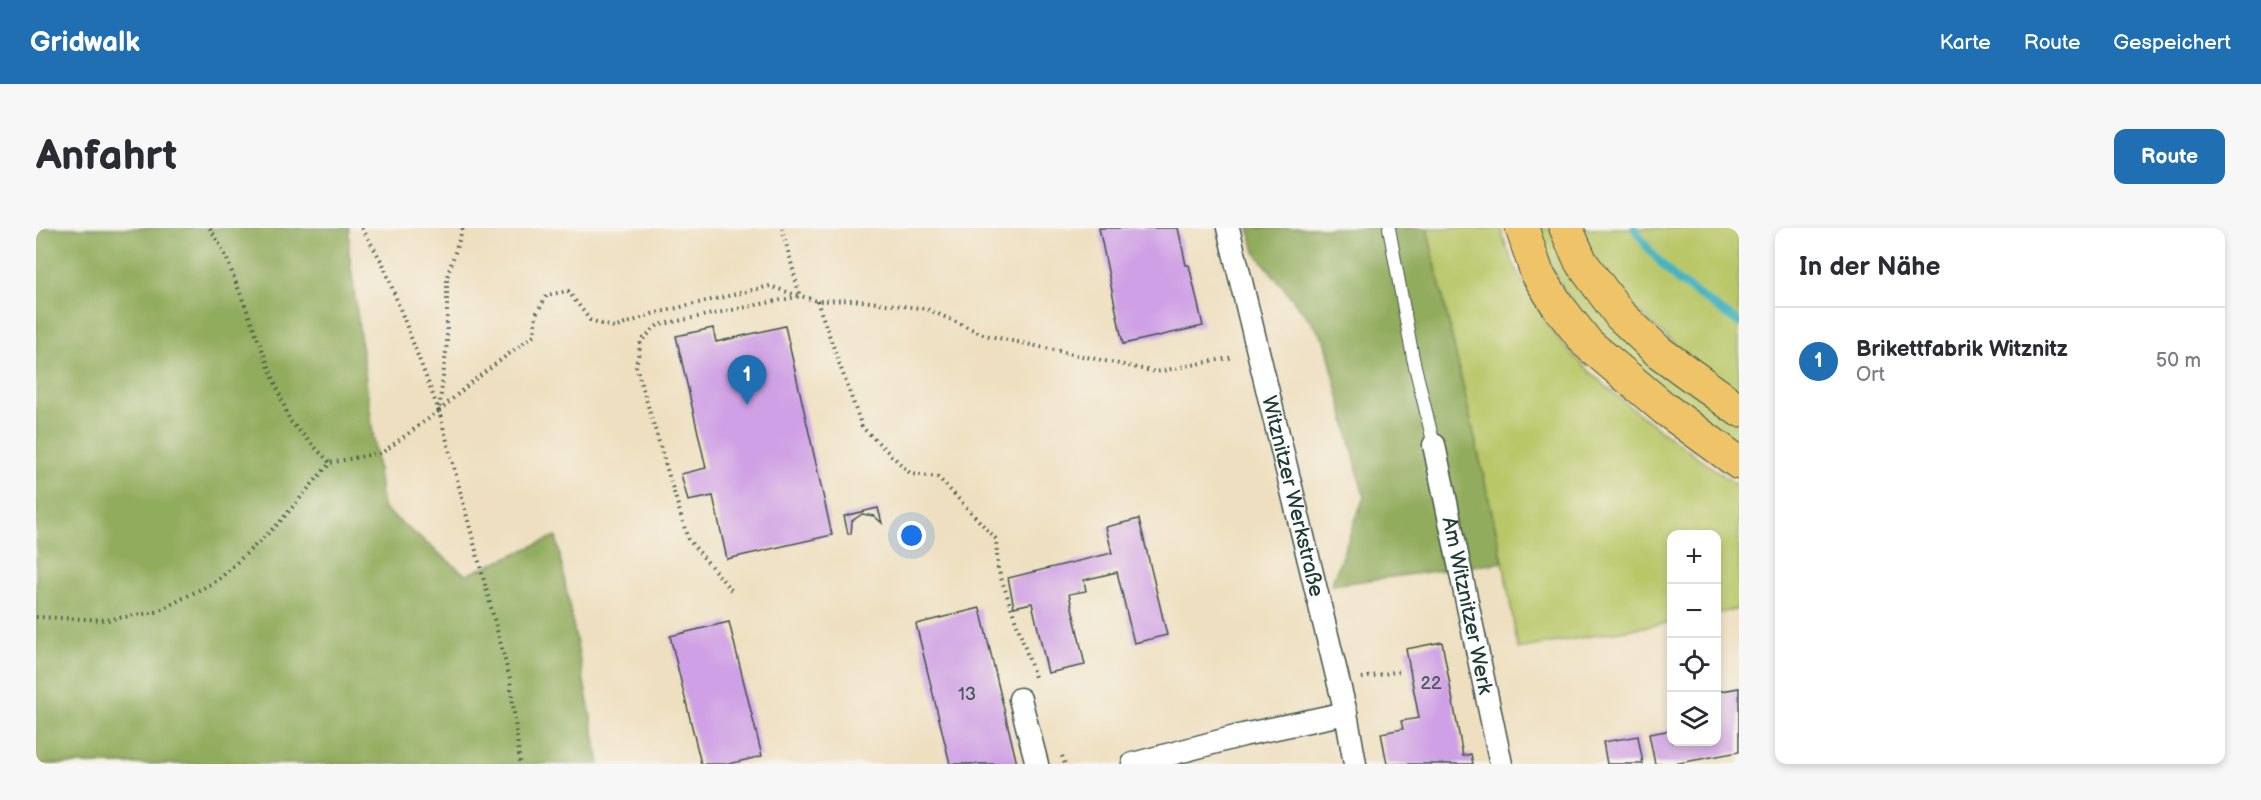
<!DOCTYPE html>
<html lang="de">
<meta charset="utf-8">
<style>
:root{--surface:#fff;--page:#f7f7f7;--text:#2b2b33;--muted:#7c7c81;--line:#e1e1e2;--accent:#1f6fb2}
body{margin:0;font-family:"Balsamiq Sans",sans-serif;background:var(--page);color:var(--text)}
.controls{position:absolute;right:18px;bottom:18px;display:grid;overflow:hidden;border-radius:12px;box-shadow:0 3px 9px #0003}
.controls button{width:54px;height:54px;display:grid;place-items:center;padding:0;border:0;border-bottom:2px solid var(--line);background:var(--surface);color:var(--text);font:30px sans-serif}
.you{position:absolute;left:876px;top:308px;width:21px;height:21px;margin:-15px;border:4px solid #fff;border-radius:50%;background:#1a73e8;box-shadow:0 0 0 9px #1a73e833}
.badge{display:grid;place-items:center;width:39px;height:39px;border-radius:50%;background:var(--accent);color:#fff;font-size:20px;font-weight:700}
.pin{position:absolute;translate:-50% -50px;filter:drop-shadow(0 2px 3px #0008)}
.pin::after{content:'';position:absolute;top:32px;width:21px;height:18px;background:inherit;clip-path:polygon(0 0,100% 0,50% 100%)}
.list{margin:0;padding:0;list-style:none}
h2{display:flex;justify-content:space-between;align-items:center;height:78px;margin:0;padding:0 24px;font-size:26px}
h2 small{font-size:20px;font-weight:400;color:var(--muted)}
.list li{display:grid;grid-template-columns:39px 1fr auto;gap:18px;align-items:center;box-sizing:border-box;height:108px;padding:0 24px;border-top:2px solid var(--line)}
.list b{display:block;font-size:22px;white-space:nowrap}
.list p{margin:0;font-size:20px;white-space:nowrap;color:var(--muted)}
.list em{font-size:20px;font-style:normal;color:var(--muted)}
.icon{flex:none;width:33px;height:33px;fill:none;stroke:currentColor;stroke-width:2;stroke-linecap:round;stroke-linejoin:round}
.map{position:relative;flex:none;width:1703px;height:536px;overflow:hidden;border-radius:12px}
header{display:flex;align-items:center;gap:36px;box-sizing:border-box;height:84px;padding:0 30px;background:var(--accent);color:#fff}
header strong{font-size:28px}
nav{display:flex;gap:33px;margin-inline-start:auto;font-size:21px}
.intro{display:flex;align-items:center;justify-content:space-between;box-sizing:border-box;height:144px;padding:0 36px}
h1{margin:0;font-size:42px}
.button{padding:15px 27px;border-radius:12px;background:var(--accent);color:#fff;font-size:21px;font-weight:700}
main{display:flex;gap:36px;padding:0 36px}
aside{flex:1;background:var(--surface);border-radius:12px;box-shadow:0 3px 9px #0003}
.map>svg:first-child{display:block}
</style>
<header>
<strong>Gridwalk</strong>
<nav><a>Karte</a><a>Route</a><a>Gespeichert</a></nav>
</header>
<div class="intro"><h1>Anfahrt</h1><a class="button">Route</a></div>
<main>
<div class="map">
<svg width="1703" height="536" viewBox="0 0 1703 536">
<rect width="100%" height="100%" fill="#f7f3e8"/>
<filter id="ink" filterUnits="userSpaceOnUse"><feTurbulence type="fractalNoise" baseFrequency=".0167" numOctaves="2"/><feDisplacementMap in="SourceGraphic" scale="12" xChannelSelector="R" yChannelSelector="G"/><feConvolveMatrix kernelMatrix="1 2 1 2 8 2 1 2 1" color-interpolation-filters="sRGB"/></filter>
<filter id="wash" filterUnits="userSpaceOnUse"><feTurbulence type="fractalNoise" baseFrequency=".008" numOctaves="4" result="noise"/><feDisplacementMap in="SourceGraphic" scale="24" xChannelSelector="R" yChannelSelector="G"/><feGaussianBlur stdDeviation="1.35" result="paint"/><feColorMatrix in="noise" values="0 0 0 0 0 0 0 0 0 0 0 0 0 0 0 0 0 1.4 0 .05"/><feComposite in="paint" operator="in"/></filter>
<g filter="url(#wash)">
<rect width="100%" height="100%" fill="#eedfc0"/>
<path fill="#b9c769" stroke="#6c824e" stroke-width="1.5" d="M1391,0H1465C1471,27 1485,52 1499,75C1507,87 1513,100 1522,110C1573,170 1640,213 1703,259V381L1681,385L1680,307H1636L1635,394L1482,421L1467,333Z
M1501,0H1518L1703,198V216C1635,167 1567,123 1522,51C1513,36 1508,16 1501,0Z
M1546,0H1703V167L1657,132L1591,74L1559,32Z"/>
<path fill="#92ac5d" stroke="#587448" stroke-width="1.5" d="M0,0H313V24L347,280L430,347L520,308L564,536H0Z
M1213,0H1391L1467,334L1295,357L1328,269L1289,112L1219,24Z"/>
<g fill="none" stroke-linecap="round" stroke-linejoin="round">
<path stroke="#45b3c1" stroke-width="8" d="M1598,0L1614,23L1641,52L1703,95"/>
</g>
<g id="blocks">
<path fill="#cfa0e5" d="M1063,0H1142L1150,37H1153L1167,98L1087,116Z
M749,98L796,307L691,331L677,268L652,273L645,246L670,240L640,108L677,100L680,114Z
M842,280L846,295L838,288L826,286L816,293L815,306H812L808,288Z
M1103,291L1131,407L1098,415L1081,344L1048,352L1050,363L1033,366L1049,437L1012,445L996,375L978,379L972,350L1076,325L1070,299Z
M944,380L981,536H914L880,396Z
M693,394L726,528L693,536H665L634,408Z
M1406,414L1427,528L1435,526L1437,536H1351L1345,505L1367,501L1365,493L1383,490L1370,421Z
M1703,460V524L1638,536H1619L1613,506L1636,502V514H1680V464Z
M1602,508L1607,536H1571L1567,514Z"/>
</g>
</g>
<g filter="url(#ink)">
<use href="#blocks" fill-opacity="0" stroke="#3e5549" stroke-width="1.5"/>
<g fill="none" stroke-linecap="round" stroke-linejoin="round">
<g stroke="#3e5549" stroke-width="14">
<path id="service" d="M1353,0L1377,130L1398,217"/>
</g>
<g stroke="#3e5549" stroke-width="25">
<g id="minor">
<path id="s1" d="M1192,0L1310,485L1319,536"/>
<path id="s2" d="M1398,217L1465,536"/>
<path d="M984,471L1001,536"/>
<path d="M1097,536L1207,507L1310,485"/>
</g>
</g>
<g stroke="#3e5549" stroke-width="35">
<path id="motorway" d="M1486,0L1501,45L1522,78L1551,115L1629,181L1703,235
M1530,0L1545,34L1584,87L1623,124L1703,182"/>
</g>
<path stroke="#3e5549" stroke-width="4" stroke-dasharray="1.5 4.5" stroke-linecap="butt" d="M174,0L188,24L254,193L294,235
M326,0L347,36L403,183L474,451L484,536
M746,0L764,68
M781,73L826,199L875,246L902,249L960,311L962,341L1000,452
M403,183L433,156L498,107L500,86L511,67L532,63L554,92L578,100L616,86L734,58L763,68
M695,362L652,311L600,138L605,113L622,97L765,68L781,73L818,72L891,81L949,107L1120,144L1198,129
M0,389L70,392L120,384L181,353L243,295L294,235L347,224L403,183L411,115V49L427,0
M1326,450L1364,443
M1026,528L1029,536"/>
<use href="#service" stroke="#fff" stroke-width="12"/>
<use href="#minor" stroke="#fff" stroke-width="22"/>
<use href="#motorway" stroke="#efc469" stroke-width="33"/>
</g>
</g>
<g text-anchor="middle" stroke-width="4.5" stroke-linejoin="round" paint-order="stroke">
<g font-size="18" fill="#4b5660">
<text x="1395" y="461">22</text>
<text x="931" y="472">13</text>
</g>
<g font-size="21" fill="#1f3d34" stroke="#f7f3e8">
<text dy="7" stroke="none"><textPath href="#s1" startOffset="276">Witznitzer Werkstraße</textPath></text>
<text dy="7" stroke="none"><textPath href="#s2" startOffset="164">Am Witznitzer Werk</textPath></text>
</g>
</g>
</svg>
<div class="controls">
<button>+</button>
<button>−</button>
<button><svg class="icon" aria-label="locate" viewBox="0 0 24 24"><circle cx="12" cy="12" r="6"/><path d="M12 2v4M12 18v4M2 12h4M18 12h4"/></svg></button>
<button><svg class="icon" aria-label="layers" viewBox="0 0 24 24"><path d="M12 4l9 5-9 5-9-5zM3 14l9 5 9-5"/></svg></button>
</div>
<div class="you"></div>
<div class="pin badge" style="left:711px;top:177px">1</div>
</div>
<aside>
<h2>In der Nähe<small></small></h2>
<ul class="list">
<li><span class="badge">1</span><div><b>Brikettfabrik Witznitz</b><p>Ort</p></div><em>50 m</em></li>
</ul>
</aside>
</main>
